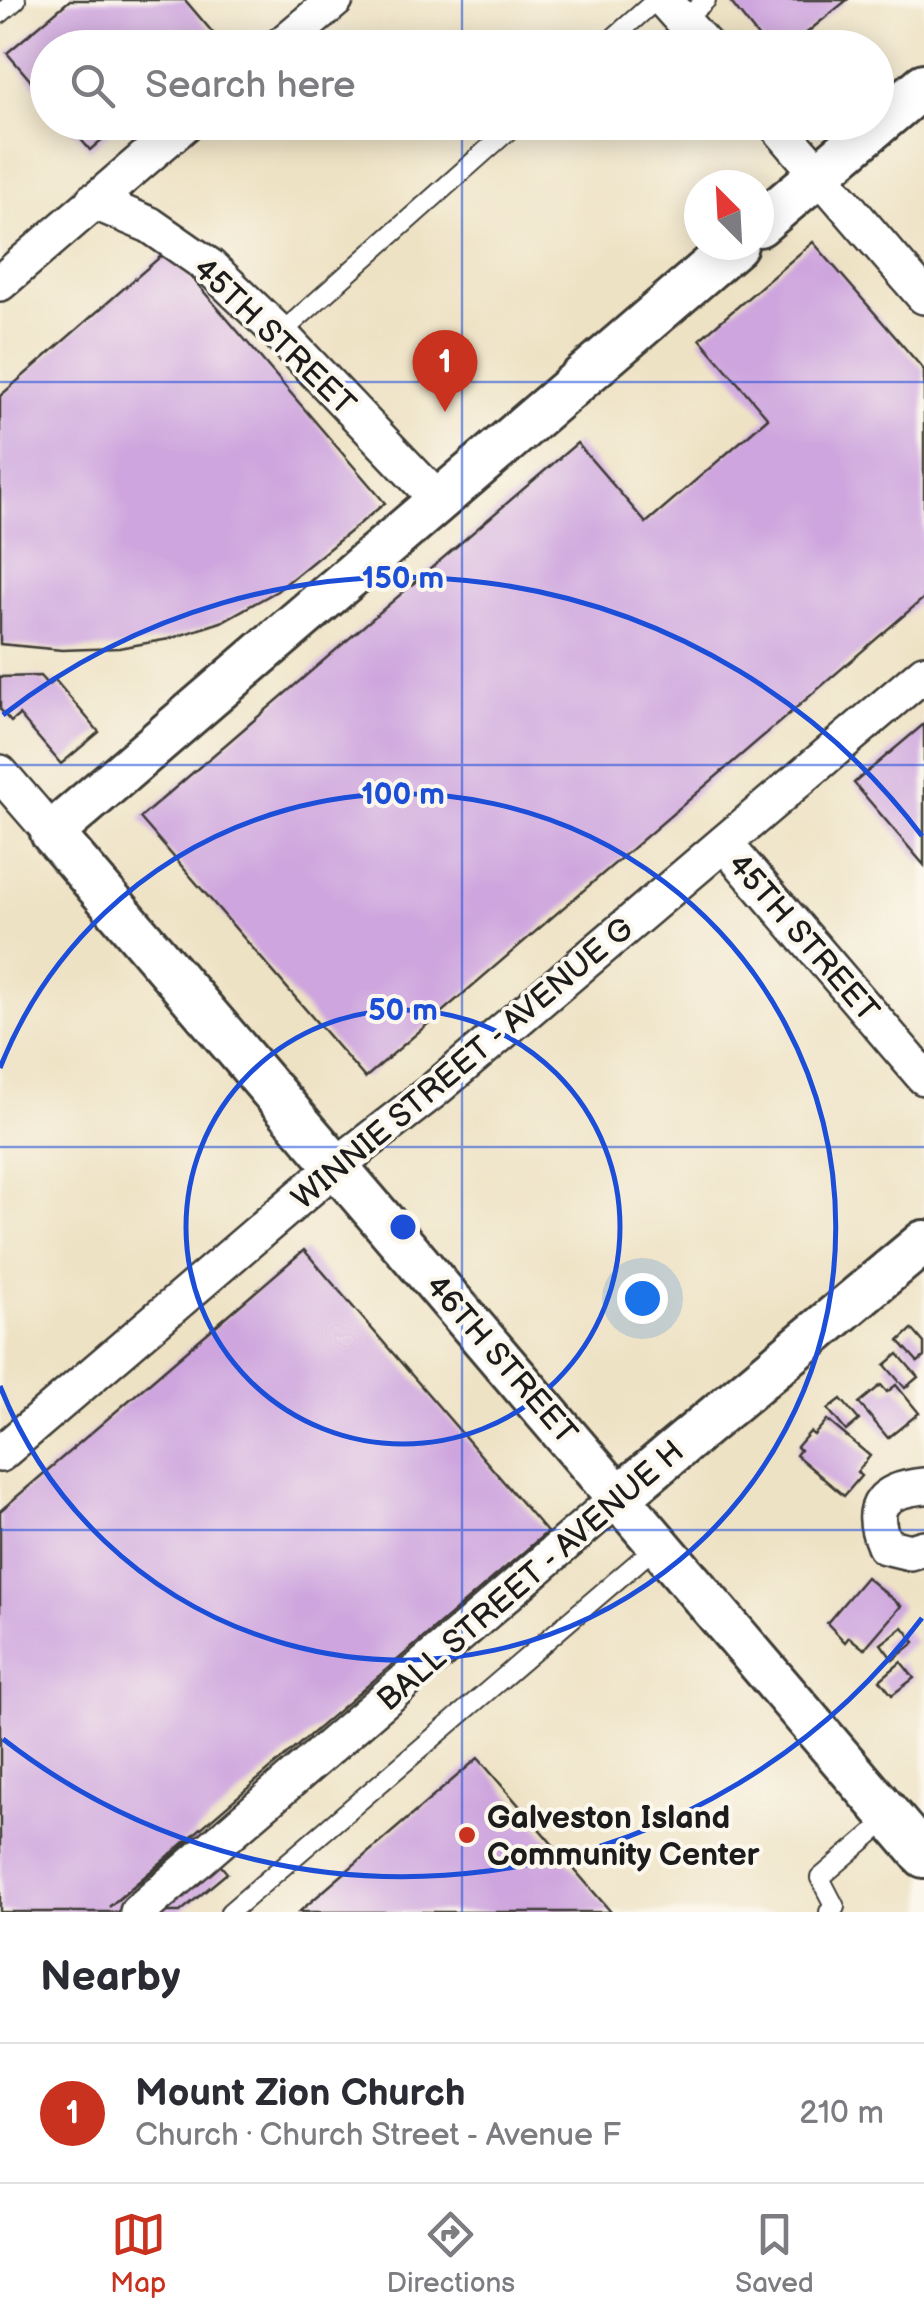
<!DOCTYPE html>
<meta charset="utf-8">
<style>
:root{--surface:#fff;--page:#f2f2f3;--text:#2b2b33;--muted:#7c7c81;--line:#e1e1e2;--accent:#c8321e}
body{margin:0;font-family:"Balsamiq Sans",sans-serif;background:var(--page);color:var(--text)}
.compass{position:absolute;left:684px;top:170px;width:90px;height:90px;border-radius:50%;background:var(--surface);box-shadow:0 5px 25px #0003;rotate:336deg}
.you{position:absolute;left:642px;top:1298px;width:35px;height:35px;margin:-25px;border:8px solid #fff;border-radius:50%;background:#1a73e8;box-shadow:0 0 0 15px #1a73e833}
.badge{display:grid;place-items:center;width:65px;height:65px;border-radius:50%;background:var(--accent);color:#fff;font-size:32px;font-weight:700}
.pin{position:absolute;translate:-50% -82px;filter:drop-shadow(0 2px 5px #0008)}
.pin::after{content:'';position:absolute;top:52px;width:35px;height:30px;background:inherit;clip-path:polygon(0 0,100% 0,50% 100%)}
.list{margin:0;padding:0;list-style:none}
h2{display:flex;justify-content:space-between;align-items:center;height:130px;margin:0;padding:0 40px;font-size:42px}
h2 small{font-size:32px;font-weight:400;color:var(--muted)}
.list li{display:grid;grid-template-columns:65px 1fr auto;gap:30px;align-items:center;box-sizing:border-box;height:140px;padding:0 40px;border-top:2px solid var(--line)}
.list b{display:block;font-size:38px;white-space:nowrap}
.list p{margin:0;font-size:32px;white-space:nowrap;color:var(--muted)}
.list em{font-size:32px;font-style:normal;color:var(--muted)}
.icon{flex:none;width:55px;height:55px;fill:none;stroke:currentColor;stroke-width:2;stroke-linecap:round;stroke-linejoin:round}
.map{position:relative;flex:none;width:924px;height:1912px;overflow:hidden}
.search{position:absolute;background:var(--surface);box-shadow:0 5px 25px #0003;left:30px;right:30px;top:30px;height:110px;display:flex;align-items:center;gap:25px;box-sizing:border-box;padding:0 35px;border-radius:55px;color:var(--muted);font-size:38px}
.sheet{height:270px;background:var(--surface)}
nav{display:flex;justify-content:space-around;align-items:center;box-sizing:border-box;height:140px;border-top:2px solid var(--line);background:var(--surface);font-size:28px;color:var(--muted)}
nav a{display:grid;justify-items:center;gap:5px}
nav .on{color:var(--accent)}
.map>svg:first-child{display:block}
</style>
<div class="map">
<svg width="924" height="1912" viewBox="0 0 924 1912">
<rect width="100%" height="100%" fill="#fbf7ec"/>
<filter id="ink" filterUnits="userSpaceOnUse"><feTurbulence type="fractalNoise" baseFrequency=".01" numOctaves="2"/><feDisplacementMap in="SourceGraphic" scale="20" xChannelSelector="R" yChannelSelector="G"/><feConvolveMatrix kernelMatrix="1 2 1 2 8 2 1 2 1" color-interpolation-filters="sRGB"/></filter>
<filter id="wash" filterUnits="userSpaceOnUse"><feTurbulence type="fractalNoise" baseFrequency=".0048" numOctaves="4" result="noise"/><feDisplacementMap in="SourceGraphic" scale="40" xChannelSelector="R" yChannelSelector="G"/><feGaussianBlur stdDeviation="2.25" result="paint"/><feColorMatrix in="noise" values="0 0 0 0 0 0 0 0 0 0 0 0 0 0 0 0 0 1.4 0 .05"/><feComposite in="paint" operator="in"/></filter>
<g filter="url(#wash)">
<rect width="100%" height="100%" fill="#eee2c4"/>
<g id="blocks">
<path fill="#cea5de" d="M70,0H185L219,40L210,48H48V101L7,53Z
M729,0H847L788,48H767Z
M66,122H122L90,150Z
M616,122H643L628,136Z
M813,242L924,370V598L365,1078L140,818L577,443L646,523L768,418L700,339Z
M168,250L385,503L277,591L221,622L169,639L119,648L62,650L0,644V396Z
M40,676L48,685L55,680L99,732L61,764L19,715L11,722L0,709V677Z
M924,724V865L854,783Z
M304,1250L547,1532L109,1907L196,1836L227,1873L180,1912H0V1511Z
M912,1329L924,1343V1357L918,1362L899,1341Z
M898,1354L918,1377L905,1388L885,1365Z
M881,1385L887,1392L896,1385L919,1413L888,1438L859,1403Z
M841,1399L859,1420L846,1431L828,1409Z
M827,1420L870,1456L857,1472L861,1476L844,1496L796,1455L800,1450L797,1447L810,1432L814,1435Z
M866,1577L901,1606L864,1649L849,1637L845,1642L827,1623Z
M903,1627L915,1642L893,1660L881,1644Z
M901,1662L914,1678L892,1695L880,1680Z
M478,1758L611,1912H299Z"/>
</g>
</g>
<g filter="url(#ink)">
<use href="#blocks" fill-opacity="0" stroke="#3c3a35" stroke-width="2.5"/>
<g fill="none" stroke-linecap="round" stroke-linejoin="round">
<g stroke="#3c3a35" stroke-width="22">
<path id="service" d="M0,14L16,0
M683,21L706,0
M602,48L656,0
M280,334L518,122
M230,1912L659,1544
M829,1912L835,1907L820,1878L890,1818"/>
</g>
<g stroke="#3c3a35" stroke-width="40">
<path id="minor" d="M664,0L707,48
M278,48L335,0
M774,122L924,296
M93,201L150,225L209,266L280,334L437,499
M0,283L187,122
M0,773L52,833
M724,843L924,1077
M0,1454L336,1166L434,1090L924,673
M924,1486C883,1490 867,1505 885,1546L910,1552L924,1548
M138,1912L619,1497"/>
</g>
<g stroke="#3c3a35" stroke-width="48">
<path id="tertiary" d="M759,225L924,85
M736,245L52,833L924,1856
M619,1497L924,1242"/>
</g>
<use href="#service" stroke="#fff" stroke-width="18"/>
<use href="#minor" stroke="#fff" stroke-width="35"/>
<use href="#tertiary" stroke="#fff" stroke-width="42"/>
</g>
</g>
<path fill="none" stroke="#1d4ed8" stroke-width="2.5" stroke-opacity="0.55" d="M462,0V48M462,122V1912M0,382H924M0,765H924M0,1147H924M0,1530H924"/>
<g fill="none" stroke="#1d4ed8" stroke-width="5">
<circle cx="403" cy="1227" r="217"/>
<path d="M0 1068A433 433 0 1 1 0 1386"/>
<path d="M922 1618A650 650 0 0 1 3 1739M3 715A650 650 0 0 1 922 836"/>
</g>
<circle fill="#c8321e" stroke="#fbf7ec" stroke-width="4" cx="467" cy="1835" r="10"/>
<g text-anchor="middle" stroke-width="8" stroke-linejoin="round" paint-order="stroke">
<g font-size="32" fill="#1c1c1c" stroke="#fbf7ec">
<text transform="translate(275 336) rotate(44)" y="11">45TH STREET</text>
<text transform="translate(804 937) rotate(49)" y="11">45TH STREET</text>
<text transform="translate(462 1063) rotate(-40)" y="11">WINNIE STREET - AVENUE G</text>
<text transform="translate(502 1359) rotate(49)" y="11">46TH STREET</text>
<text transform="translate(530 1575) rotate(-41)" y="11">BALL STREET - AVENUE H</text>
</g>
<g font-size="32" font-weight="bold" fill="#1c1c1c" stroke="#fbf7ec" text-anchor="start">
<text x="487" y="1828">Galveston Island<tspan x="487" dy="37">Community Center</tspan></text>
</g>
</g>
<circle cx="403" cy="1227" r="15" fill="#1d4ed8" stroke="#fbf7ec" stroke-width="5"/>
<g font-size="30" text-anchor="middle" font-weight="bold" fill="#1d4ed8" stroke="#fbf7ec" stroke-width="8" stroke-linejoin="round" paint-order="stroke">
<text x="403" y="588">150 m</text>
<text x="403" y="804">100 m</text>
<text x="403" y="1020">50 m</text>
</g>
</svg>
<svg class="compass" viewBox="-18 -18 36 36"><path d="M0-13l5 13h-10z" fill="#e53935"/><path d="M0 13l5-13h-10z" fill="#7c7c81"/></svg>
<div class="you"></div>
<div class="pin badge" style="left:445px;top:412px">1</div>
<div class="search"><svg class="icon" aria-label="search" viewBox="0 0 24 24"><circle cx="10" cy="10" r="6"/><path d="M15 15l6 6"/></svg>Search here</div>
</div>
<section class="sheet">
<h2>Nearby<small></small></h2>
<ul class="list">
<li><span class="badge">1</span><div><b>Mount Zion Church</b><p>Church · Church Street - Avenue F</p></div><em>210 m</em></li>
</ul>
</section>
<nav>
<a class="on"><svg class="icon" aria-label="map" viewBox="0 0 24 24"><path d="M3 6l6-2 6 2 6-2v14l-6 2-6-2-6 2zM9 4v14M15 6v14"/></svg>Map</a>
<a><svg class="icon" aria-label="directions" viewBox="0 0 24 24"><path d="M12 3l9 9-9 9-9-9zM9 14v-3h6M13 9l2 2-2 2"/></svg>Directions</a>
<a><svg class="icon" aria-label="saved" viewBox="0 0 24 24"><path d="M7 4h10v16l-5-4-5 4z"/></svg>Saved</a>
</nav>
